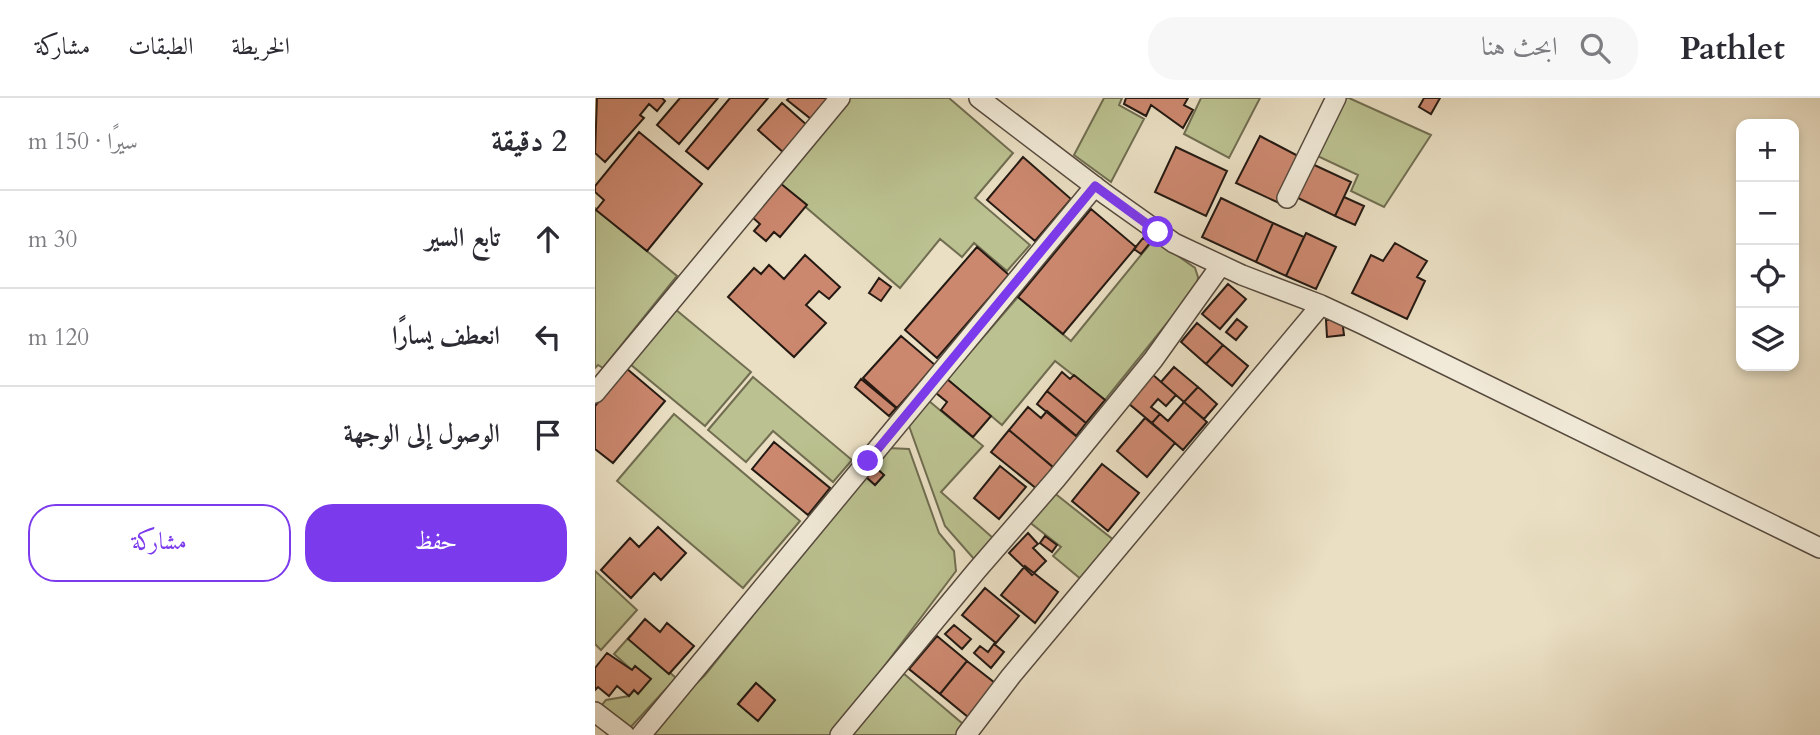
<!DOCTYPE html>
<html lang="ar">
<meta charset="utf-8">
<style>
:root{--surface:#fff;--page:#f7f7f7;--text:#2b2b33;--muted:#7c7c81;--line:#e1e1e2;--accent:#7c3aed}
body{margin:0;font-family:Cardo,Amiri,serif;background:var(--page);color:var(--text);direction:rtl}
.controls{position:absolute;right:21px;top:21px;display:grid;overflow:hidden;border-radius:14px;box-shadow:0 4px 10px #0003}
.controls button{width:63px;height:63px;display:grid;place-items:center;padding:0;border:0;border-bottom:2px solid var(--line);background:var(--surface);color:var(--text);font:35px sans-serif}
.stop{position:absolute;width:21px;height:21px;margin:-16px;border:5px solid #7c3aed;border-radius:50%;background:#fff}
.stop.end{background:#7c3aed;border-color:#fff;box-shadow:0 2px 7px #0008}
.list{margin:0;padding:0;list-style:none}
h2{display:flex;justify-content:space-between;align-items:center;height:91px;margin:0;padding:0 28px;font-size:30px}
h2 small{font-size:23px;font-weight:400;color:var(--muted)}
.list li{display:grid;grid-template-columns:46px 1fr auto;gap:21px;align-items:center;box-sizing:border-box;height:98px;padding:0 28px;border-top:2px solid var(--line)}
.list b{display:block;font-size:26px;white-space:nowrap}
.list em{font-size:23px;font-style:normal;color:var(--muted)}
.actions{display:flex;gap:14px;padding:21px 28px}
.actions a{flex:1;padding:16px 0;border:2px solid var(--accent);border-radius:28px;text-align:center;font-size:24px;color:var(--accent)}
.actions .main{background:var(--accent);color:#fff}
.icon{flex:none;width:38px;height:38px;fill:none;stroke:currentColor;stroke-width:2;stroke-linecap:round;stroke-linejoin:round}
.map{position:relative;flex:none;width:1225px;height:637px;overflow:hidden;direction:ltr}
header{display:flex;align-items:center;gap:42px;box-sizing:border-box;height:98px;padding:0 35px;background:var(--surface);border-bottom:2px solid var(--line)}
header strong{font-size:33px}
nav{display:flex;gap:38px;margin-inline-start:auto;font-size:24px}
.search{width:490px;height:63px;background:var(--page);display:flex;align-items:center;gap:18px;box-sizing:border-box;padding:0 24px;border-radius:28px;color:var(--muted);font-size:26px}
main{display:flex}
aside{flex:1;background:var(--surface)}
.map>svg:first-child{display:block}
</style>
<header>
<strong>Pathlet</strong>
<div class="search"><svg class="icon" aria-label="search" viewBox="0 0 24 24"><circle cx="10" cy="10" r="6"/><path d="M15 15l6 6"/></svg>ابحث هنا</div>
<nav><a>الخريطة</a><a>الطبقات</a><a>مشاركة</a></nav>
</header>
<main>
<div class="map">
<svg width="1225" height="637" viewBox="0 0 1225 637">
<rect width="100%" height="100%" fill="#eadfc3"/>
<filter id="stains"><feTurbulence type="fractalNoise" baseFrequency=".00286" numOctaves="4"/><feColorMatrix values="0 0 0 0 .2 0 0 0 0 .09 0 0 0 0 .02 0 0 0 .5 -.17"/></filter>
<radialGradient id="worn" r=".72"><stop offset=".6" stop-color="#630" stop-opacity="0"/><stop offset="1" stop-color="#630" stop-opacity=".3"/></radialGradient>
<path fill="#bbc190" stroke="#706d51" stroke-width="2" fill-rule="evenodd" d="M255,0H354L418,55L380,100L435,147L412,173L379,145L367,159L345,141L305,190L185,87Z
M509,0H527L524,7L549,21L516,84L479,57Z
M606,0H665L634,60L589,36Z
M741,0H754L836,37L789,109L756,93L763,77L714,54Z
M0,110L82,178L8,270L3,267L0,270Z
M559,141L600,170L603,179L602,188L510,302L460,263L407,327L352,281L423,199L476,243Z
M80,211L156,274L110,328L35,266Z
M158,279L257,362L238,384L178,333L151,364L113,332Z
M334,303L388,348L346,394L398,440L379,461L350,428L314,328Z
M79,316L205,423L148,490L22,383Z
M293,350L314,351L344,435L359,453L361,473L266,599L240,637H48L110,577L270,378L280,387L289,377L279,368ZM161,585L180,602L163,622L143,606Z
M453,390L525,447L493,487L458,458L466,449L428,419Z
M0,473L42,512L6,552L0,546Z
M35,538L81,580L33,632L7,607L11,602L34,598L39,592L37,572L19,556Z
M308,575L375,632L371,637H256Z"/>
<path fill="#cc886f" stroke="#241912" stroke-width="2" d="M2,0H67L70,3L62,13L54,6L45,17L49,20L10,64L0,55Z
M85,0H123L84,46L62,27Z
M135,0H173L113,71L91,53Z
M194,0H233L216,21L192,2Z
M531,0H593L589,7L598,12L588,30L556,7L551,18L529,6Z
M829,0H845L836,16L824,9Z
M187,5L213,28L189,55L163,32Z
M44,34L107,86L52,153L1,112L9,102L0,94V88Z
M665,38L705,59L684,105L641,85Z
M581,49L632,73L611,118L560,94Z
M428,59L476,101L440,143L392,102Z
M715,65L756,84L740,118L699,98Z
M185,85L212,107L185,139L179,134L171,143L159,133L165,126L157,119Z
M749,99L769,108L760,127L740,118Z
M626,100L678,125L661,164L607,139Z
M496,111L541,149L468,236L423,199Z
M678,125L709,139L691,178L661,164Z
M711,135L741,149L721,191L691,178Z
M548,140L555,145L546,156L539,151Z
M800,145L832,163L822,179L830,183L812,221L757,195L776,157L788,163Z
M382,149L414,177L342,260L310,232Z
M210,157L245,189L234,201L224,193L211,207L231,225L199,259L133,199L159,170L166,176L174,167L189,181Z
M284,180L296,189L286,203L274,195Z
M633,186L651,201L625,231L607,216Z
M642,221L652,229L641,242L631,234Z
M747,221L749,237L732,239L731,222Z
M602,225L628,247L611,266L586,244Z
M306,238L340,267L302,310L268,280Z
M628,247L653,268L637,288L611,266Z
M579,269L603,289L589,304L566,284Z
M31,270L70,303L18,365L0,351V308Z
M467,274L475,281L479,277L510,302L491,325L452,293Z
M557,276L581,297L571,308L563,301L556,309L565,316L557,325L533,305Z
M266,281L301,310L294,318L260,289Z
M352,281L396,318L378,339L346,312L352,304L341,295Z
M603,289L622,306L609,321L589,304Z
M452,293L491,325L481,338L442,306Z
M589,304L612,324L588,352L557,325L565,316L573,323Z
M433,309L446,320L452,313L484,340L459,370L414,332Z
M550,320L580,345L552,379L522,353Z
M414,332L459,370L442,391L396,354Z
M179,344L235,390L213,417L157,371Z
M507,366L544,395L513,433L477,403Z
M279,368L289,377L280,387L270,378Z
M405,368L431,389L404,421L379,400Z
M63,429L91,455L66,482L59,475L36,500L6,472L35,440L44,449Z
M433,435L443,446L438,450L451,463L437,477L414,455Z
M450,438L462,447L457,454L445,445Z
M430,468L463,494L440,525L406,497Z
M390,490L424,518L401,545L367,517Z
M50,521L65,534L72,525L99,548L74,576L33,541Z
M359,527L376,541L367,551L350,536Z
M342,538L372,563L345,596L314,571Z
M399,546L409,554L396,570L379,555L385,548L393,554Z
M12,555L37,572L40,568L56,581L43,596L39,592L34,598L22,588L14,598L3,589L0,592V570Z
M372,563L400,585L373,619L345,596Z
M161,585L180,602L163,623L143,606Z"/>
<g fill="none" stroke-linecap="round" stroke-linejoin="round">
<g stroke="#564a3e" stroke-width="22">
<path id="minor" d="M384,0L510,96L579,145L647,177L726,207L767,226L1225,450
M692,100L741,0
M0,295L245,0
M0,614L30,637
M46,637L500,88
M245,637L382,472L461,381L558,262L626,167
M371,637L416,578L726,207"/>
</g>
<use href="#minor" stroke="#f1ead8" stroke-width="19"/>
</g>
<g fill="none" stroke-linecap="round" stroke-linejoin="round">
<path stroke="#7c3aed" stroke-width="9" d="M273,363L500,88L563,134"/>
</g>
<rect width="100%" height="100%" filter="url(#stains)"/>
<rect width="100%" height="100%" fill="url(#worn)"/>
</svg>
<div class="controls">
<button>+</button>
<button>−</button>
<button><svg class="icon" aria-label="locate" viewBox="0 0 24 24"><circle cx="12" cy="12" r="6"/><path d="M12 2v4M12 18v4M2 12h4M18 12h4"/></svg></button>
<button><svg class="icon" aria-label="layers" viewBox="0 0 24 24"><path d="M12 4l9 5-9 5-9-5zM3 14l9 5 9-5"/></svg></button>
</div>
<div class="stop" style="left:563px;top:134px"></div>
<div class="stop end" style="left:273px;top:363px"></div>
</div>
<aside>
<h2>2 دقيقة<small>سيرًا · 150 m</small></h2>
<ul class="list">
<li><svg class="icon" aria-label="ahead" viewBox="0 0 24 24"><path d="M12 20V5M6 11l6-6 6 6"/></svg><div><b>تابع السير</b></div><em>30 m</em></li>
<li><svg class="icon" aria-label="left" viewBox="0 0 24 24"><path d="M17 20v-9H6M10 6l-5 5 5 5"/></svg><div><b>انعطف يسارًا</b></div><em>120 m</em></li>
<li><svg class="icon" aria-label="arrive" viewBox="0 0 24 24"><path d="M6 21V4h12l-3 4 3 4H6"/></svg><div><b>الوصول إلى الوجهة</b></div></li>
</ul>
<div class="actions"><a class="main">حفظ</a><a>مشاركة</a></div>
</aside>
</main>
